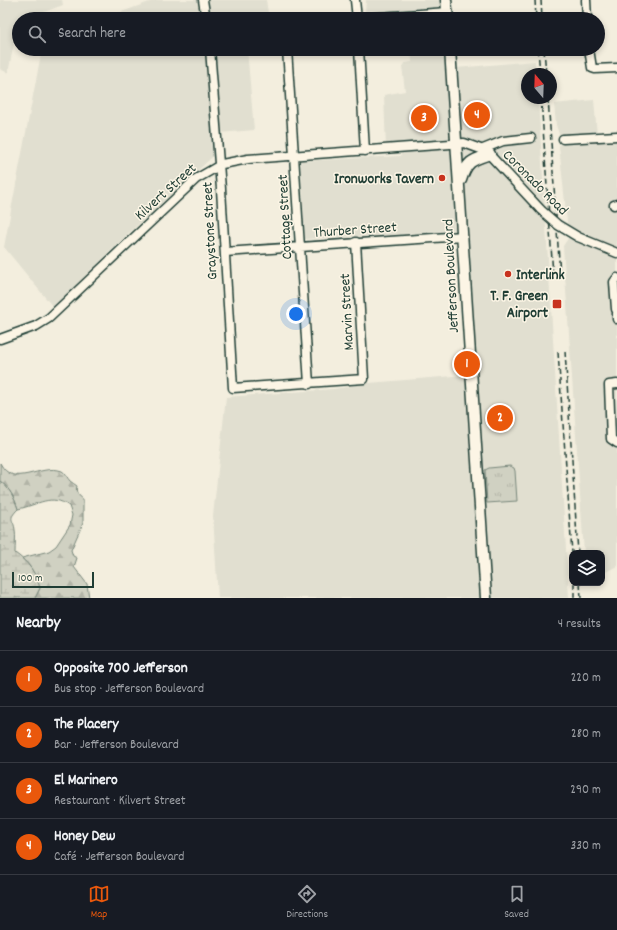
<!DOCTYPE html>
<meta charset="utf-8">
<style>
:root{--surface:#171b24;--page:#242831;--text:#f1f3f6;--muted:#9ea1a6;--line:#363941;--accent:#ea580c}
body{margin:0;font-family:Dekko,sans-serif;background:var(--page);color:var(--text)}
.controls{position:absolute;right:12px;bottom:12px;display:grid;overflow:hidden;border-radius:8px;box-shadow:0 2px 6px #0003}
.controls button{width:36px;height:36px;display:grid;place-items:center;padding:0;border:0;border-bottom:1px solid var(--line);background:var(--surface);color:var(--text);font:20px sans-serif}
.compass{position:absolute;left:521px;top:68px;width:36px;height:36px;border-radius:50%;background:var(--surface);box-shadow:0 2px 6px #0003;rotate:341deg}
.scale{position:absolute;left:12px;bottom:10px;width:82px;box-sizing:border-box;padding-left:4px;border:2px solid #1f3d34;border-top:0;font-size:11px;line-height:14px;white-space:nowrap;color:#1f3d34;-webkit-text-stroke:3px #fcf5e5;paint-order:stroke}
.you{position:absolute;left:296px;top:314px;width:14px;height:14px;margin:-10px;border:3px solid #fff;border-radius:50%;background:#1a73e8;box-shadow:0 0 0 6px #1a73e833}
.badge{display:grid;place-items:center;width:26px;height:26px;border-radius:50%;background:var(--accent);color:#fff;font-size:13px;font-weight:700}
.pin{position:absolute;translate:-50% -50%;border:2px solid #fff;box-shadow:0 1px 4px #0006}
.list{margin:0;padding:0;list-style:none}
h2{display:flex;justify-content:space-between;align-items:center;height:52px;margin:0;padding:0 16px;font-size:17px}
h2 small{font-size:13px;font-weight:400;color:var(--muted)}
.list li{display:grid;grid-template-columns:26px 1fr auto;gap:12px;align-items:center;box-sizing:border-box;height:56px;padding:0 16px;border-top:1px solid var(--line)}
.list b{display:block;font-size:15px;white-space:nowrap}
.list p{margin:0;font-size:13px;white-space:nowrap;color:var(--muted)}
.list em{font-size:13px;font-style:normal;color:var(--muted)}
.icon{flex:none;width:22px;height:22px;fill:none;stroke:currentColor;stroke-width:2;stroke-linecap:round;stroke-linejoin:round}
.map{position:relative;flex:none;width:617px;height:598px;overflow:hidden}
.search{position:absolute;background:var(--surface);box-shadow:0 2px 6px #0003;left:12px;right:12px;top:12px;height:44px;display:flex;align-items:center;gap:10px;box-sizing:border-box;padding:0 14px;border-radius:22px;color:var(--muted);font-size:15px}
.sheet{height:276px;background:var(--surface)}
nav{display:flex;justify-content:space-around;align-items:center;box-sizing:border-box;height:56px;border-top:1px solid var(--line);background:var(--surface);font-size:11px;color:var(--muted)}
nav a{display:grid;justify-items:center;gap:2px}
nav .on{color:var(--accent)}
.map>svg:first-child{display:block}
</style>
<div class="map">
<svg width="617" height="598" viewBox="0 0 617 598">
<defs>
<pattern id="forest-firs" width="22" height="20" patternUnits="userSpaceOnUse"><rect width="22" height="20" fill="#d0d1c2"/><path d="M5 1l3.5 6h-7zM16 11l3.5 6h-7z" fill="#b2b4a7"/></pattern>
<pattern id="wetland-marsh" width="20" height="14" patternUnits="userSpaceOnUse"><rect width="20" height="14" fill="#d0d1c2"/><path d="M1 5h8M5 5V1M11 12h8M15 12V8" fill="none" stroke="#b2b4a7"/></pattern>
<pattern id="park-tufts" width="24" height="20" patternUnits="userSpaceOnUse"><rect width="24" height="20" fill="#d0d1c2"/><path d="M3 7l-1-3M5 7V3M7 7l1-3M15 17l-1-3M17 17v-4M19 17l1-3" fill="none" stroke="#b2b4a7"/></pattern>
</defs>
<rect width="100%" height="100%" fill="#f3eede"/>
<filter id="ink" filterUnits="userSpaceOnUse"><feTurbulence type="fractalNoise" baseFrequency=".025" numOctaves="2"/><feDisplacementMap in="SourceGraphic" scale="8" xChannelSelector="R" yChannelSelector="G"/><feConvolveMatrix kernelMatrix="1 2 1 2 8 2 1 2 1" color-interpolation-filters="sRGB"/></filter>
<g filter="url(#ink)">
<path fill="#e1dfd0" d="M0,0H62L63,5L25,19H19L8,73L0,69Z
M155,0H266L269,19H102Z
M366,0H440L442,19H408V11L365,13Z
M42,49H247L254,130L220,133V150L129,233L53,307L4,247Z
M411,49H444L445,69L535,61L536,74H527V98H538L569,598H218L213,516L226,397L334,389L369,383L466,375L458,240L456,231L305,239L300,161L401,156V149H386L384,95L405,91L402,66L405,63L412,62Z
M594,100L597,135H617V566L602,574V553H584L563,246L571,234L568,231L559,146L563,139L560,137L556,125L554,104Z"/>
<path fill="url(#forest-firs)" stroke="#78877b" d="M0,463C14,490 40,463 62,471C66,473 67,478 70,481C72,483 75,484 77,486C75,492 78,495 83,499V523L71,550L73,556L77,558L74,567L87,584L89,598H35L40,588L31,568L22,558L49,551L56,546L70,525L72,515L69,506C51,493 38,505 18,509C14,497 10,489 0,481Z"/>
<path fill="url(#wetland-marsh)" stroke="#78877b" d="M0,481C10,489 14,497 18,509C7,520 14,519 15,530C16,537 15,546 15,553C29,563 36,573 40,588L35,598H0Z"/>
<path fill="url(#park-tufts)" stroke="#78877b" d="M510,466L514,468L515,471L517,501L487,503L485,470L489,468Z"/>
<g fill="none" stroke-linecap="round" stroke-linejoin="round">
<g stroke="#1f3d34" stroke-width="11">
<path id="minor" d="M203,0L206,19
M355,0L357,19
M586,0L587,19
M352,19L447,12
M210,49L221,189L233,388L364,379L356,242
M287,49L309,384
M359,49L365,151
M589,49L592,68L595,69L617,68
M563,139L617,136
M483,149L503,141L531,138
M614,205L617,204
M578,237L617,253
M225,252L463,236
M616,309L614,282L617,278
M617,313V319
M0,339L36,326L49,318L196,179L222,164L248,159L464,143L486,151L541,210
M617,384L609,385L611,439L617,443"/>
</g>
<g stroke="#1f3d34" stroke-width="13">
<path id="major" d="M446,0L448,19
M450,49L486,598
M461,180C467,161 472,160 490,154"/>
</g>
<use href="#minor" stroke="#fcf5e5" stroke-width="8"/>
<use href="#major" stroke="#fcf5e5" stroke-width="10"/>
<path stroke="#1f3d34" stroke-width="1.5" stroke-dasharray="6 3" stroke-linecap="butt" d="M535,0L536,19
M541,0L542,19
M538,49L540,74
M544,49L546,74
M541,98L553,275
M548,98L560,275
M565,351L578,553
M558,352L572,553
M574,583V598
M580,583L581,598"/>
<g stroke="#1f3d34" stroke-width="11" stroke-linecap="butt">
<path id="minor-bridge" d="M541,210L558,225L578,237"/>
</g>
<use href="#minor-bridge" stroke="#fcf5e5" stroke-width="8"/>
</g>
</g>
<g fill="#c8321e" stroke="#fcf5e5" stroke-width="1.5">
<circle cx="442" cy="178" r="4"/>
<circle cx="508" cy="274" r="4"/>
<rect x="552" y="299" width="10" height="10" rx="2"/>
</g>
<g text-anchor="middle" stroke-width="3" stroke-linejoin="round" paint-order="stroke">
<g font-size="15" font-weight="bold" fill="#1f3d34" stroke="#fcf5e5" text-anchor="end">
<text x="434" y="183">Ironworks Tavern</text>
<text x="516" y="279" text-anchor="start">Interlink</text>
<text x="548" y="300">T. F. Green<tspan x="548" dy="17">Airport</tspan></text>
</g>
<g font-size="15" fill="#1f3d34" stroke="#fcf5e5">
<text transform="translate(536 182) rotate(45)" y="5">Coronado Road</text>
<text transform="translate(165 191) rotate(-42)" y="5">Kilvert Street</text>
<text transform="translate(284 217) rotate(-93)" y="5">Cottage Street</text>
<text transform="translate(355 229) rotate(-4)" y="5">Thurber Street</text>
<text transform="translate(209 231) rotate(-93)" y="5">Graystone Street</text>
<text transform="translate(450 276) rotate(-93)" y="5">Jefferson Boulevard</text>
<text transform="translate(346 312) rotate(-93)" y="5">Marvin Street</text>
</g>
</g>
</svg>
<div class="controls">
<button><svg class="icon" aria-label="layers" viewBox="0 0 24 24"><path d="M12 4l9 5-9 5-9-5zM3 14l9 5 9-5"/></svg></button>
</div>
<svg class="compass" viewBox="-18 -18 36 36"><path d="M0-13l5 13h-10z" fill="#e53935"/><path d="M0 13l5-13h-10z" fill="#9ea1a6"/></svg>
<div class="scale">100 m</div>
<div class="you"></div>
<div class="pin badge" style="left:467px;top:364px">1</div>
<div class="pin badge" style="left:500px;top:418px">2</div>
<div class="pin badge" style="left:424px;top:118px">3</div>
<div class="pin badge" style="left:477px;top:115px">4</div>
<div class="search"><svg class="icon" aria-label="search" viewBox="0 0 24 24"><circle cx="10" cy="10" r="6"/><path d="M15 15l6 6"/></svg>Search here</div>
</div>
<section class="sheet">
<h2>Nearby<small>4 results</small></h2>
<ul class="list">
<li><span class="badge">1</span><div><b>Opposite 700 Jefferson</b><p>Bus stop · Jefferson Boulevard</p></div><em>220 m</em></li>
<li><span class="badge">2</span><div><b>The Placery</b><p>Bar · Jefferson Boulevard</p></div><em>280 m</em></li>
<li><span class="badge">3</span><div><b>El Marinero</b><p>Restaurant · Kilvert Street</p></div><em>290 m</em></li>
<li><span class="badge">4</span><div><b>Honey Dew</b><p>Café · Jefferson Boulevard</p></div><em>330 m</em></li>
</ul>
</section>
<nav>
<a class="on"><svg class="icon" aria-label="map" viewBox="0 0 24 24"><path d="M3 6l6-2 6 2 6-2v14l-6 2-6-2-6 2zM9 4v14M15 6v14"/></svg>Map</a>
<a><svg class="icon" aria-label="directions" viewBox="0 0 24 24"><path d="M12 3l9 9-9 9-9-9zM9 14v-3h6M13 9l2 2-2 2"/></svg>Directions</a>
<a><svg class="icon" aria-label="saved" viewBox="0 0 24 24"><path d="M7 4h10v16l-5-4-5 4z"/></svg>Saved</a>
</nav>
